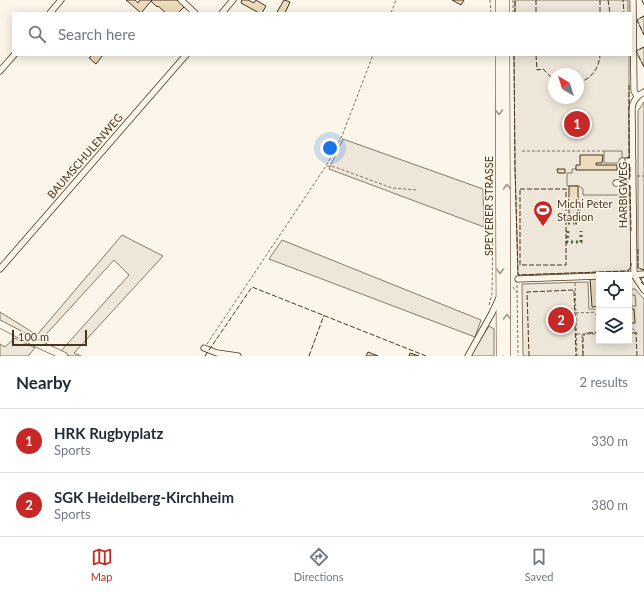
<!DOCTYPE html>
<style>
:root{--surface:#fff;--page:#f2f2f3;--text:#1f2937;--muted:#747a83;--line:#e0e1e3;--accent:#c62828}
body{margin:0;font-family:Lato,sans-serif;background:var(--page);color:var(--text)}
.controls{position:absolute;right:12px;bottom:12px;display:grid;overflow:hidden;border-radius:0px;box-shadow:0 2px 10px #0003}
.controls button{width:36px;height:36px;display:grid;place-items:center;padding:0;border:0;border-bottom:1px solid var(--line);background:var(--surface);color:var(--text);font:20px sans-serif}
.compass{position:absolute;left:548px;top:68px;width:36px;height:36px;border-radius:50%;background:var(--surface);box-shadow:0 2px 10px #0003;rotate:322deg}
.scale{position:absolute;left:12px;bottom:10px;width:75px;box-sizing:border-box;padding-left:4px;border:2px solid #4a3520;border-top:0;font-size:11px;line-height:14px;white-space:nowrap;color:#4a3520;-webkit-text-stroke:3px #fbf6e9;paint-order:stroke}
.you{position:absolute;left:330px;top:148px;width:14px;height:14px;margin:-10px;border:3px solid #fff;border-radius:50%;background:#1a73e8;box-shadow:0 0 0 6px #1a73e833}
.badge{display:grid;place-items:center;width:26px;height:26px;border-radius:50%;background:var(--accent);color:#fff;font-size:13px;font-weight:700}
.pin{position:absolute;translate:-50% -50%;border:2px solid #fff;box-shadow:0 1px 4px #0006}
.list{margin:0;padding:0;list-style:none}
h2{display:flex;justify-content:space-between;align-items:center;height:52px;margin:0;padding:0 16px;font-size:17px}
h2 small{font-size:13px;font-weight:400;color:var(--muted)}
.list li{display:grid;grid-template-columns:26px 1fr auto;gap:12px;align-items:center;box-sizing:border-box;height:64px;padding:0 16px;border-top:1px solid var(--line)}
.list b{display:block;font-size:15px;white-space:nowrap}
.list p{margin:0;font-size:13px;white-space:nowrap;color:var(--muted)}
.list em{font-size:13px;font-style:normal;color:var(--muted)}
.icon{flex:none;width:22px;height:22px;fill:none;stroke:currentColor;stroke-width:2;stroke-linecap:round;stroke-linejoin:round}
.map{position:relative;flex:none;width:644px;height:356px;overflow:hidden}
.search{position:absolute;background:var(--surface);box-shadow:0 2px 10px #0003;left:12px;right:12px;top:12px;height:44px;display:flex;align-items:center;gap:10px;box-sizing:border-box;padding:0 14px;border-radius:0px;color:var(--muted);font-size:15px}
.sheet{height:180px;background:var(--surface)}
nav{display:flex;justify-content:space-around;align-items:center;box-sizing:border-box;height:56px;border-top:1px solid var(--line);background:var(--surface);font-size:11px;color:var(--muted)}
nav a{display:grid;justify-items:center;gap:2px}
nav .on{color:var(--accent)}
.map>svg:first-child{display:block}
</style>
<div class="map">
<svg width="644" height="356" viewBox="0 0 644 356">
<rect width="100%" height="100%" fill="#fbf6e9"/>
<path fill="#ede6d9" stroke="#887966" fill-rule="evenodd" d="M515,0H628V13H515Z
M644,16V35L637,20Z
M644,47V67L636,51Z
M514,55H629V158H626L625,164L630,165V177L627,179V184L630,186L631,267L628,271L518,275L515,168ZM554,74H578V98H554Z
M644,102V270L638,268V111Z
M343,139L483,189L484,227L329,169Z
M122,235L163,256L74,353L81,356H70L60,352L129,275L114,260L39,342L0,321V312L37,335Z
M282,240L481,320L475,337L269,259Z
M588,282L589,309H599V341H629V289H635L644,299V356H523L522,284Z
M489,326L494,329V356H470Z
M15,338L35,348L28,356H0V344L5,347Z"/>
<path fill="#ede7d9" stroke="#887966" d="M604,151H622V163H604Z
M572,169H630V177L627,179V184L630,186V195H583V189L579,186H567V173H572Z
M629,295H635L636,306H629Z"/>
<path fill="#ecdcbc" stroke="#4a3520" d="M126,0H135L138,3L140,0H152L141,13Z
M152,0H177L184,7L178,13H166L158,6L157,7L151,1Z
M242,0H248L254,3L256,0L266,6L262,13H259L241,3Z
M284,0L290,2L285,13H279L277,12Z
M452,0H464L461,5Z
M92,55H103L96,64L89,58Z
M580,155H603L602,163H596V165H617V170H576V165H580Z
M557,169H565V173H558Z
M569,186H578V215H576V218H570V215H569Z
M590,278H599V306L592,307Z
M630,309H634L635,323H631V322H629Z
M368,352L378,356H366Z
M410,353L419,356H409Z"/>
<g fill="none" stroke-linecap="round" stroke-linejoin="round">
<g stroke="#4a3520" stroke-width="7">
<path id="minor" d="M181,0L195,13
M633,0L634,91L637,96
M50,13L61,0
M222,13L233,0
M0,71L14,55
M644,92C637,96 633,100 632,108L634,275L644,290
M622,161H633
M616,183L633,182
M0,269L186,55
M629,275L644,274
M518,279L599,276
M204,348L217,353L238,356
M468,356L492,313L499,298"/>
</g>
<g stroke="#4a3520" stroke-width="8">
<path id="major" d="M499,0V13
M506,13V0
M499,55L500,356
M506,55L507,356
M0,324L36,343L64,356"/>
</g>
<path stroke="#7f6f5c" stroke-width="1" stroke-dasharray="3 2" stroke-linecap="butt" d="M490,0L491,13
M391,13L396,0
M513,13V0
M522,151H604
M327,166L335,167L392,188L417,190
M637,176H644
M575,283L577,356
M517,285L518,356
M513,287L517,293
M489,305L492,294L493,228
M629,309L630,306
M576,313L599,312
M596,313L597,332
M629,325L637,333H629
M577,334H599
M585,334L586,333L599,332
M582,335L583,356
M207,344L326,166L342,136L373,55"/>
<use href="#minor" stroke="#fbf6e9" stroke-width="5.5"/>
<use href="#major" stroke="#fbf6e9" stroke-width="7"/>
<path stroke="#436837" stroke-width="3" stroke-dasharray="2 3" stroke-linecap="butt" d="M568,223H574
M575,223H579V205
M568,231L567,242H581V231"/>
<path stroke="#4a3520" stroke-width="1" stroke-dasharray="5 2" stroke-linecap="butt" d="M536,0V13
M600,0V13
M608,0L610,13
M642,0L644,5
M515,13V0
M620,13L624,12L623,0
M644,16L637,20L644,35
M644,47L636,51L644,67
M514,55L515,168L518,275L628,271L631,267V263
M536,55L537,70L543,69L554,80
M578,83C591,79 599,69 600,55
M629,85V158H625V165H630V177L627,179V184L630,186L631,231
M520,189H566V265H520Z
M638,249V268L644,270
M644,277L641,278V282L644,285
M588,333H599
M633,333H636L637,356
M205,356L252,287L426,356
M309,356L324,315
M529,356L527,292L574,290L576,356
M583,356V335H585"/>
</g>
<defs><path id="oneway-chevron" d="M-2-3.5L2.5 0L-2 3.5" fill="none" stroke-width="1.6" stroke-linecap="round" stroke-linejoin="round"/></defs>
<g stroke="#a29684">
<use href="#oneway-chevron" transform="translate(499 112) rotate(90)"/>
<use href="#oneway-chevron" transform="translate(507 187) rotate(-90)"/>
<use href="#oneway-chevron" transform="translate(500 271) rotate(90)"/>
<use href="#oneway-chevron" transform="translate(507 317) rotate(-90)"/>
</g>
<defs>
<g id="stadium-pin" transform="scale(1)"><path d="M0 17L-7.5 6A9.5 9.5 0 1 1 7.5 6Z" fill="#c62828" stroke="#fbf6e9"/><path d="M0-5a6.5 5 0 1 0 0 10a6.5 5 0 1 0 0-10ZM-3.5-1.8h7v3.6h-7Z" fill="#fff"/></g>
</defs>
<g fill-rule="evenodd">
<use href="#stadium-pin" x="543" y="210"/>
</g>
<g text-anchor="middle" stroke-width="3" stroke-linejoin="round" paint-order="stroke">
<g font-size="11" fill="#4a3520" stroke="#fbf6e9">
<text transform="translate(85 156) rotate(-49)" y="4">BAUMSCHULENWEG</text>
<text transform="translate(623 195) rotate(-90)" y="4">HARBIGWEG</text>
<text transform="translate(489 206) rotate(-90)" y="4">SPEYERER STRASSE</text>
</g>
<g font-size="11" fill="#4a3520" stroke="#fbf6e9" text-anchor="start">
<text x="557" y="208">Michi Peter<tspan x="557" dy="13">Stadion</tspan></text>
</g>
</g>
</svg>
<div class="controls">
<button><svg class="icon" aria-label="locate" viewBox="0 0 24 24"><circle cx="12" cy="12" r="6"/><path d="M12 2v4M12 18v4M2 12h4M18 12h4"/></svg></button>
<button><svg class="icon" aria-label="layers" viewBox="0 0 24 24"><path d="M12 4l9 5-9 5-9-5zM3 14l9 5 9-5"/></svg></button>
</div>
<svg class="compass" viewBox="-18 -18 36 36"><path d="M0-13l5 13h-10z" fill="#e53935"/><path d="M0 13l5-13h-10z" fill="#747a83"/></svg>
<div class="scale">100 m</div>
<div class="you"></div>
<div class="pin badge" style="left:577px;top:124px">1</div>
<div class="pin badge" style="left:561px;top:320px">2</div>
<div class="search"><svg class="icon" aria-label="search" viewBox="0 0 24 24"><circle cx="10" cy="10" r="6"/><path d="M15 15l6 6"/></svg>Search here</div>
</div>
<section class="sheet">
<h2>Nearby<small>2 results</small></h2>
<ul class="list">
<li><span class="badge">1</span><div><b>HRK Rugbyplatz</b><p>Sports</p></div><em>330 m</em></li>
<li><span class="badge">2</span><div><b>SGK Heidelberg-Kirchheim</b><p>Sports</p></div><em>380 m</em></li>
</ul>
</section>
<nav>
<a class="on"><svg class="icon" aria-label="map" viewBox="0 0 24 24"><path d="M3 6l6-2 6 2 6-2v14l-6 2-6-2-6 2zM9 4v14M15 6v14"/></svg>Map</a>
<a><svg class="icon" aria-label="directions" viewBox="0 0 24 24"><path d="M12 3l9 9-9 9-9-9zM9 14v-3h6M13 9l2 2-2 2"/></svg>Directions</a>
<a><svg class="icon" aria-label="saved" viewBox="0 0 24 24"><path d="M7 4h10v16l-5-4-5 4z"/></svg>Saved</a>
</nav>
